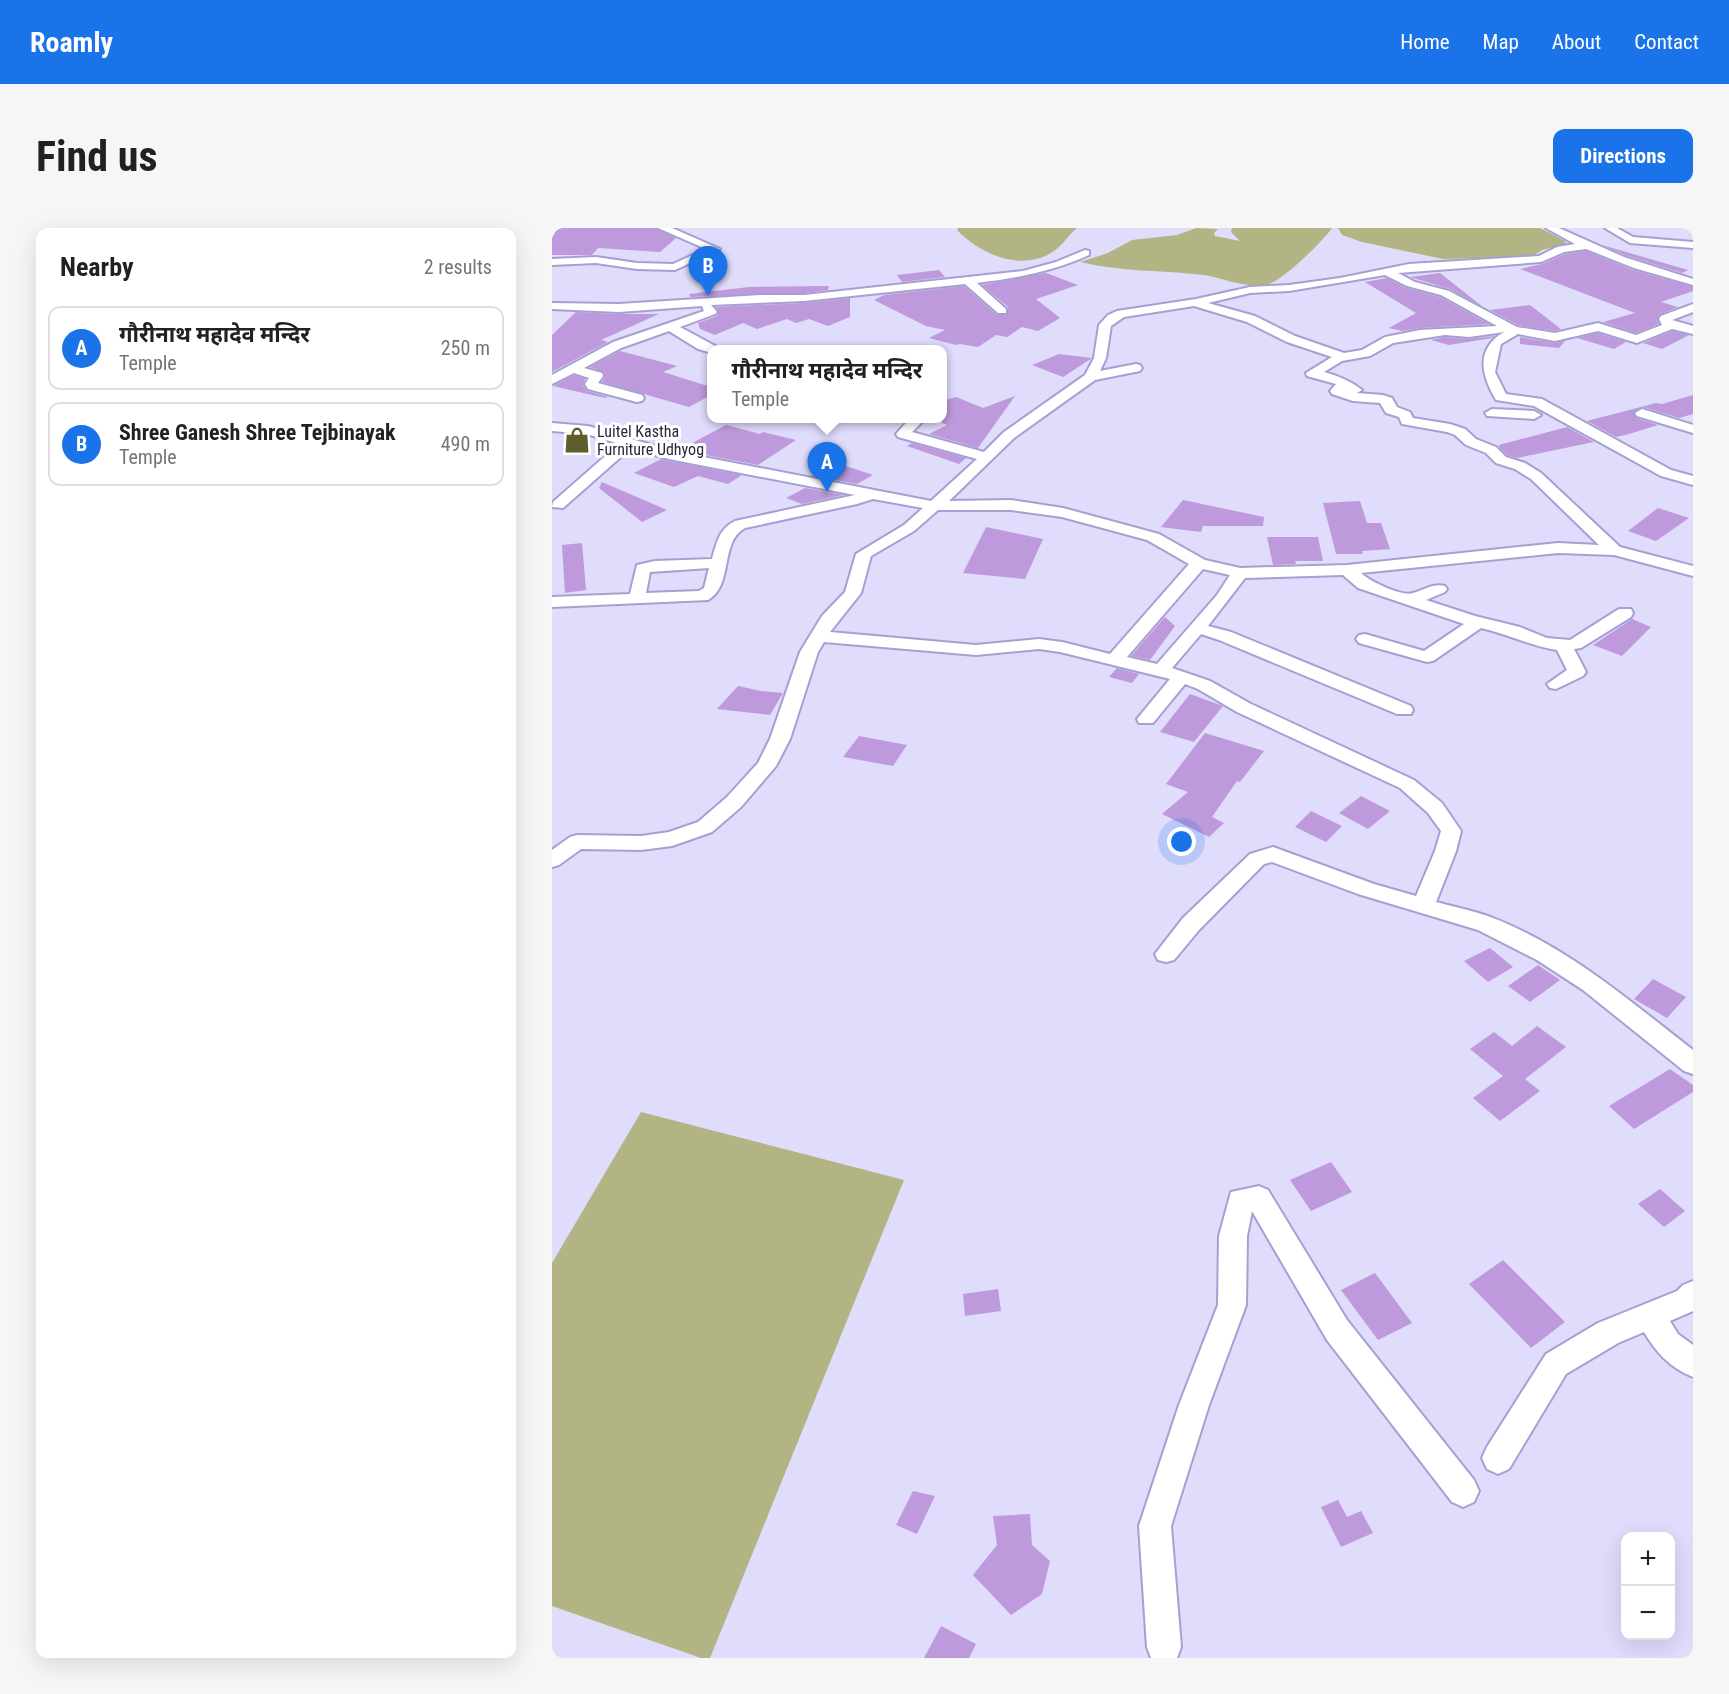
<!DOCTYPE html>
<meta charset="utf-8">
<style>
:root{--surface:#fff;--page:#f6f6f6;--text:#202124;--muted:#757577;--line:#e0e0e0;--accent:#1a73e8}
body{margin:0;font-family:"Roboto Condensed","Noto Sans Devanagari",sans-serif;background:var(--page);color:var(--text)}
.controls{position:absolute;right:18px;bottom:18px;display:grid;overflow:hidden;border-radius:12px;box-shadow:0 6px 24px #0002}
.controls button{width:54px;height:54px;display:grid;place-items:center;padding:0;border:0;border-bottom:2px solid var(--line);background:var(--surface);color:var(--text);font:30px sans-serif}
.you{position:absolute;left:630px;top:614px;width:21px;height:21px;margin:-15px;border:4px solid #fff;border-radius:50%;background:#1a73e8;box-shadow:0 0 0 9px #1a73e833}
.badge{display:grid;place-items:center;width:39px;height:39px;border-radius:50%;background:var(--accent);color:#fff;font-size:20px;font-weight:700}
.pin{position:absolute;translate:-50% -50px;filter:drop-shadow(0 2px 3px #0008)}
.pin::after{content:'';position:absolute;top:32px;width:21px;height:18px;background:inherit;clip-path:polygon(0 0,100% 0,50% 100%)}
.popup{position:absolute;left:155px;top:117px;width:240px;height:78px;box-sizing:border-box;display:grid;place-content:center;border-radius:12px;background:var(--surface);filter:drop-shadow(0 2px 4px #0005);font-size:20px;white-space:nowrap;color:var(--muted)}
.popup b{font-size:22px;color:var(--text)}
.popup::after{content:'';position:absolute;left:50%;top:100%;margin-left:-12px;border:12px solid transparent;border-top-color:var(--surface)}
.list{margin:0;padding:0;list-style:none}
h2{display:flex;justify-content:space-between;align-items:center;height:78px;margin:0;padding:0 24px;font-size:26px}
h2 small{font-size:20px;font-weight:400;color:var(--muted)}
.list li{display:grid;grid-template-columns:39px 1fr auto;gap:18px;align-items:center;box-sizing:border-box;height:84px;margin:0 12px 12px;padding:0 12px;border:2px solid var(--line);border-radius:12px}
.list b{display:block;font-size:22px;white-space:nowrap}
.list p{margin:0;font-size:20px;white-space:nowrap;color:var(--muted)}
.list em{font-size:20px;font-style:normal;color:var(--muted)}
.map{position:relative;flex:none;width:1141px;height:1430px;overflow:hidden;border-radius:12px}
header{display:flex;align-items:center;gap:36px;box-sizing:border-box;height:84px;padding:0 30px;background:var(--accent);color:#fff}
header strong{font-size:28px}
nav{display:flex;gap:33px;margin-inline-start:auto;font-size:21px}
.intro{display:flex;align-items:center;justify-content:space-between;box-sizing:border-box;height:144px;padding:0 36px}
h1{margin:0;font-size:42px}
.button{padding:15px 27px;border-radius:12px;background:var(--accent);color:#fff;font-size:21px;font-weight:700}
main{display:flex;gap:36px;padding:0 36px}
aside{flex:1;background:var(--surface);border-radius:12px;box-shadow:0 6px 24px #0002}
.map>svg:first-child{display:block}
</style>
<header>
<strong>Roamly</strong>
<nav><a>Home</a><a>Map</a><a>About</a><a>Contact</a></nav>
</header>
<div class="intro"><h1>Find us</h1><a class="button">Directions</a></div>
<main>
<aside>
<h2>Nearby<small>2 results</small></h2>
<ul class="list">
<li><span class="badge">A</span><div><b>गौरीनाथ महादेव मन्दिर</b><p>Temple</p></div><em>250 m</em></li>
<li><span class="badge">B</span><div><b>Shree Ganesh Shree Tejbinayak</b><p>Temple</p></div><em>490 m</em></li>
</ul>
</aside>
<div class="map">
<svg width="1141" height="1430" viewBox="0 0 1141 1430">
<rect width="100%" height="100%" fill="#dfdcfc"/>
<path fill="#b2b483" d="M406,0H525C516,7 511,17 502,23C470,45 428,26 405,2Z
M644,0L666,1L662,5L663,8L688,13L679,4L680,0H780C771,13 733,50 719,55C701,63 670,50 652,47C611,42 569,44 528,34L556,25L580,12L625,7Z
M786,0H988L1013,13L1014,16L990,22L979,29L891,31L810,14L790,7Z
M89,884L352,952L158,1430H149L0,1378V1035Z"/>
<path fill="#be99db" d="M6,0H104L124,10L108,24L46,20L40,27H0V10Z
M1050,17L1136,42L1130,45L1073,27Z
M1034,23L1081,42L1141,59V63L1109,74L1126,79L1107,87L1105,92L1107,96L1084,105L1051,94L1083,85L968,41L990,36L1013,26Z
M387,42L393,49L350,54L345,47Z
M494,45L526,57L484,71L508,90L486,103L470,99L455,109L444,107L426,119L408,116L404,117L377,110L393,102L374,98L322,72L332,67L412,58L445,87H454L456,79L430,57Z
M888,45L931,79L898,61L858,49Z
M835,50L854,60L888,69L937,96L868,100L850,103L837,100L864,85L813,54Z
M277,58L276,62L252,65L138,69L137,66L197,59Z
M298,70V89L276,98L257,91L244,95L235,91L205,101L191,95L163,107L148,101L146,95L165,88L167,84L164,79L252,75Z
M978,77L1009,101L1003,103L966,97L938,82Z
M24,84L67,86H107L49,112L56,114L0,144V107Z
M1120,103L1137,107L1110,121L1091,115Z
M1046,105L1074,114L1062,121L1025,110Z
M943,108L940,110L897,117L879,112L893,109L917,111Z
M968,109L1003,115L1013,113L1007,120L968,116Z
M68,123L125,138L111,144L159,159V167L137,179L50,154L53,149L52,144L38,139Z
M507,126L540,130L511,149L480,137Z
M22,147L33,151L31,157L35,163L56,169L53,170L1,158Z
M1141,167V186L1127,190L1091,179L1082,183L1084,190L1106,197L1077,206L1064,209L1035,193L1104,175L1110,176Z
M463,168L426,220L377,206L395,197L390,195V173L404,169L431,180Z
M174,197L208,206L211,204L244,212L206,237L127,222Z
M1015,199L1042,214L965,230L955,227L948,220L947,217Z
M360,215L414,230L407,236L355,218Z
M109,231L117,233L190,247L176,256L146,248L122,259L82,245Z
M293,238L300,240L321,247L305,256L271,250Z
M50,254L115,282L90,294L47,260Z
M253,260L292,267L250,276L234,270Z
M631,272L712,289L711,298H651L649,304L609,299Z
M808,273L815,295H829L838,321L810,323L811,326H784L771,275Z
M1106,280L1137,290L1104,313L1076,303Z
M434,299L491,311L473,351L411,345Z
M715,309H766L771,333H743L744,336L721,337Z
M30,315L34,362L13,365L10,317Z
M613,389L623,398L598,432L579,428Z
M1080,391L1099,399L1070,428L1041,417Z
M565,440L587,446L580,455L557,449Z
M186,458L209,463L231,465L218,487L165,481Z
M638,466L671,478L642,514L608,504Z
M653,505L712,523L688,554L685,553L660,589L672,595L657,609L610,586L636,564L614,556Z
M307,508L355,517L341,538L291,529Z
M809,568L838,583L816,601L787,585Z
M759,583L790,598L774,614L743,599Z
M938,720L961,739L936,754L912,733Z
M986,737L1008,752L978,774L956,758Z
M1101,751L1134,769L1115,790L1082,771Z
M985,798L1014,819L973,851L988,863L948,893L921,870L951,848L918,821L942,804L960,818Z
M1118,841L1141,857V864L1082,901L1057,878Z
M779,934L800,964L759,983L738,952Z
M1108,961L1133,983L1112,999L1086,976Z
M951,1032L1013,1094L979,1120L917,1056Z
M823,1045L860,1095L826,1112L789,1062Z
M446,1061L449,1083L413,1088L411,1066Z
M361,1263L383,1268L365,1306L344,1297Z
M786,1272L795,1289L809,1283L821,1305L789,1319L769,1279Z
M478,1286L480,1317L498,1333L490,1366L459,1387L421,1347L445,1317L441,1288Z
M389,1398L424,1416L417,1430H372Z"/>
<g fill="none" stroke-linecap="round" stroke-linejoin="round">
<g stroke="#a6a0d2" stroke-width="4">
<path id="street" d="M106,0H120L168,21L123,42L85,41L44,35L0,37V31L44,29L85,35L121,36L154,21Z
M994,0H1007L1072,29L1141,51V57L1082,40L1034,21L1012,24L989,34L846,45L863,54L897,63L965,99L1003,105L1046,95L1084,107L1110,97L1107,91L1109,88L1141,76V84L1120,92L1141,98V106L1120,101L1085,115L1046,103L1003,113L966,106L949,116L943,144L954,166L990,171L1119,242L1141,248V257L1109,248L982,178L944,172C929,147 923,121 952,104L917,109L893,107L841,115L818,128L790,133L772,144C786,148 799,153 810,162L805,165L831,167L840,170L845,179L858,184L861,190L898,196L913,201L924,211L944,219L954,229L973,235L989,245L1068,319L1141,338V348L1062,327L1006,325L809,345C817,353 850,369 861,365C872,362 881,355 893,358L895,361L893,364L874,372L923,388L968,399L995,410L1018,412L1067,381H1079L1081,385L1079,389L1029,420L1022,421L1034,444L1031,448L1004,461L998,460L995,456L1015,442L1005,422C979,418 955,406 929,400L881,433L875,434L807,415L804,411L807,407L813,406L872,423L912,396L806,360L791,347L693,350L656,398L679,404L859,478L861,482L859,486H845L667,412L649,406L620,440L658,453L699,476L862,552L890,575L909,603L904,623L884,674C903,679 923,683 941,690C1016,719 1079,774 1141,822V846L1132,843L1031,762L985,732L926,702L806,666L720,634L712,636L647,702L622,732L614,734L606,732L603,726L631,690L698,626L721,619L822,656L864,668L883,623L889,603L876,585L848,560L685,484L646,461L633,456L601,495H587L585,491L618,451L508,424L487,421L424,427L272,414L266,424L238,511L224,538L189,579L160,604L120,618L89,622L29,621L7,637L0,639V622L18,609L25,607L89,608L117,604L146,594L175,569L206,535L218,511L248,424L270,388L293,364L304,326L352,297L371,280L321,271L305,276L193,300C167,314 182,357 156,372L0,379V369L78,366L85,337L103,333L160,331C165,314 167,301 183,293L303,267L117,231L79,220L11,280L0,279L1,274L67,216L35,206L0,203V195L36,198L120,223L379,273L425,231L346,209L344,206L354,195L350,190L368,191L370,194L360,204L432,224L452,204L533,147L542,130L547,97L556,87L565,83L644,71L698,59L737,57L788,50L857,36L987,28L1005,19L1023,16ZM833,47L855,58L889,67L945,98L868,102L833,109L810,122L792,125L743,108L703,88L656,75L698,65L737,63ZM642,78L695,94L735,114L780,129L754,145L755,148L784,156L778,163L780,166L801,173L828,175L834,185L847,189L850,196L895,204L903,207L914,217L934,225L944,235L963,241L979,251L1047,317L1006,315L795,337L688,340L653,332L607,306L511,280L459,272L397,273L462,210L543,152L588,143L590,140L588,137L584,136L548,143L554,130L559,98L572,89ZM386,282H459L510,289L595,312L637,336L558,426L510,414L487,411L424,417L278,404L309,365L319,328L362,303ZM157,340L152,360L147,363L94,365L98,344ZM651,341L678,347L665,367L605,436L575,429Z
M1053,0H1065L1081,9L1141,14V20L1078,15Z
M533,22L537,23V27C500,44 464,50 425,55L454,81V85H446L413,56L252,73L159,77L165,84L163,86L128,99L165,119L167,122H160V125L146,121L117,103L69,120L32,140L50,145L51,148L46,155L90,167L92,170L90,173L85,174L36,161L33,156L37,150L22,145L0,156V147L61,114L152,83L150,78L67,84L0,81V75L67,76L208,67H252L471,43L504,34Z
M940,181L982,183L989,187L982,191L935,188L933,185Z
M1090,181L1141,197V205L1085,188L1083,185Z
M707,958L716,962L795,1092L922,1252L927,1263L922,1274L911,1279L900,1274L775,1112L700,983L695,1008L694,1077L657,1177L619,1298L629,1419L625,1430H599L595,1419L587,1298L627,1177L666,1077L667,1008L679,964Z
M1141,1053V1083L1118,1093L1126,1106L1141,1117V1149C1118,1140 1104,1124 1092,1104L1066,1115L1014,1146L957,1241L946,1246L935,1241L930,1230L935,1219L994,1126L1046,1095L1125,1063L1131,1057Z"/>
</g>
<use href="#street" fill="#fff" fill-rule="evenodd"/>
</g>
<defs>
<g id="shop-bare" transform="scale(2.07)"><path d="M-5-2.5h2.3a2.7 3.5 0 0 1 5.4 0H5L5.5 6h-11ZM-1.5-2.5h3a1.5 2.3 0 0 0-3 0Z" fill="#5d5e2b" stroke="#fff" stroke-width="2.5" paint-order="stroke"/></g>
</defs>
<g fill-rule="evenodd">
<use href="#shop-bare" x="25" y="212"/>
</g>
<g text-anchor="middle" stroke-width="6" stroke-linejoin="round" paint-order="stroke">
<g font-size="16" fill="#2a273b" stroke="#fff" text-anchor="start">
<text x="45" y="209">Luitel Kastha<tspan x="45" dy="18">Furniture Udhyog</tspan></text>
</g>
</g>
</svg>
<div class="controls">
<button>+</button>
<button>−</button>
</div>
<div class="you"></div>
<div class="pin badge" style="left:275px;top:264px">A</div>
<div class="popup"><b>गौरीनाथ महादेव मन्दिर</b>Temple</div>
<div class="pin badge" style="left:156px;top:68px">B</div>
</div>
</main>
